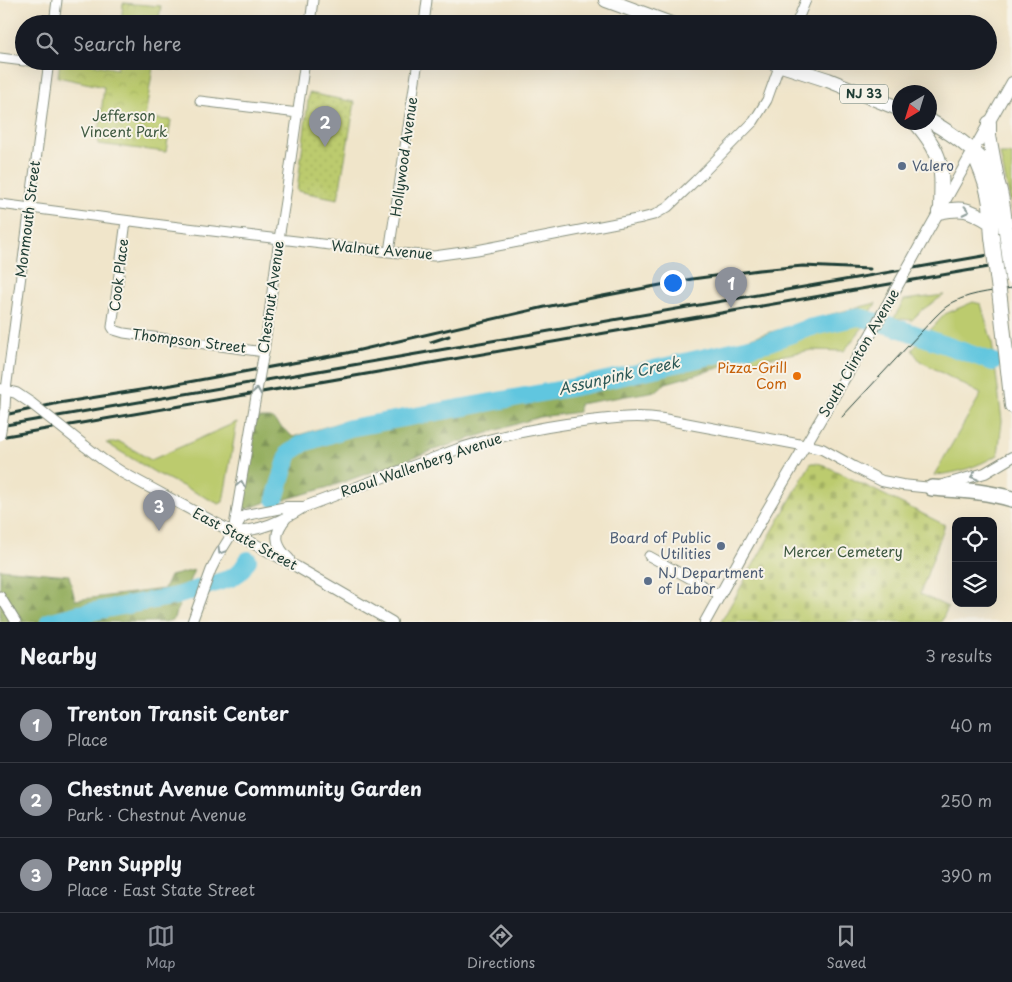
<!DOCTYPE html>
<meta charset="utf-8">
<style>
:root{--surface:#171b24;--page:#20242c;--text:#f1f3f6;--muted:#9ea1a6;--line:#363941;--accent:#8c9099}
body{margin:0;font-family:"Playpen Sans",sans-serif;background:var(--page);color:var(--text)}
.controls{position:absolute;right:15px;bottom:15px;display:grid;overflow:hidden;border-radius:10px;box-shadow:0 5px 20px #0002}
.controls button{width:45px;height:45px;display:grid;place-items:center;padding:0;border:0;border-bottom:1px solid var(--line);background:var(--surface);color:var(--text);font:25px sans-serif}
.compass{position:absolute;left:892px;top:85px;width:45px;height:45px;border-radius:50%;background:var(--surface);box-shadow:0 5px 20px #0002;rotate:218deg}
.you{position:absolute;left:672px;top:282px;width:18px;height:18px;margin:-12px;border:4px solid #fff;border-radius:50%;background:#1a73e8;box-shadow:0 0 0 8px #1a73e833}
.badge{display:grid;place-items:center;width:32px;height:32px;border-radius:50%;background:var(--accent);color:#fff;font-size:16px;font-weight:700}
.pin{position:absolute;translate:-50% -41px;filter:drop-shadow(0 1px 2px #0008)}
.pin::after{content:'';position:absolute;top:26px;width:18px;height:15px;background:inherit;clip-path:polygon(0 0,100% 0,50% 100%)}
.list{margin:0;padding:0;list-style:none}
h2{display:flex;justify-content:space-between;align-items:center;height:65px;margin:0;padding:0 20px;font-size:21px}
h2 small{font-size:16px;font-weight:400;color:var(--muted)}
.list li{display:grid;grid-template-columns:32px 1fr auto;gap:15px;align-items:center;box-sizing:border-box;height:75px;padding:0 20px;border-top:1px solid var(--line)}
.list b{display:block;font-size:19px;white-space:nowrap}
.list p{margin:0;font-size:16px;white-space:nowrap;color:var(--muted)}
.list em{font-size:16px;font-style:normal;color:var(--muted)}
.icon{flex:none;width:28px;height:28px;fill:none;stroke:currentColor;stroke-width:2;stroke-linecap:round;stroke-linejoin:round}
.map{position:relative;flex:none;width:1012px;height:622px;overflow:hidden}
.search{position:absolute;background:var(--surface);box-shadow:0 5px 20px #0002;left:15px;right:15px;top:15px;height:55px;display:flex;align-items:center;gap:12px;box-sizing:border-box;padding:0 18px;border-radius:28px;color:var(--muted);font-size:19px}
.sheet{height:290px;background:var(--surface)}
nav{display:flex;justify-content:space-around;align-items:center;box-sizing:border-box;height:70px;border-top:1px solid var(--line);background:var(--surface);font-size:14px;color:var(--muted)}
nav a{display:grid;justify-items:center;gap:2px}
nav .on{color:var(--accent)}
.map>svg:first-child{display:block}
</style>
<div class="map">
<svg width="1012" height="622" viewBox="0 0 1012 622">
<defs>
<pattern id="forest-firs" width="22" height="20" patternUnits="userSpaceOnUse" patternTransform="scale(1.25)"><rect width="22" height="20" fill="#95af61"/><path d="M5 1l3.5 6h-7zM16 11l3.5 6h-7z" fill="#799051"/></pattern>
<pattern id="cemetery-stones" width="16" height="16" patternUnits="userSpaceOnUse" patternTransform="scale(1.25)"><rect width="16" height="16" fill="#bccb6e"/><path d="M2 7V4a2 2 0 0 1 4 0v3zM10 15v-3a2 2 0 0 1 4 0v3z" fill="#a1af60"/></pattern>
<pattern id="park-crowns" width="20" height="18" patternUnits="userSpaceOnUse" patternTransform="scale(1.25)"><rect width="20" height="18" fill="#bccb6e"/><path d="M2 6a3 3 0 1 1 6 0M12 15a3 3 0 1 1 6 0" fill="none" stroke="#a1af60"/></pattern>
<pattern id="garden-dots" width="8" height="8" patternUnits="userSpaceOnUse" patternTransform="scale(1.25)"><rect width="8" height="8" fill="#bccb6e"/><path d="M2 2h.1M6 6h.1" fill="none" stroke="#a1af60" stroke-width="1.8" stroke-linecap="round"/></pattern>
</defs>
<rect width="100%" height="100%" fill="#f7f3e8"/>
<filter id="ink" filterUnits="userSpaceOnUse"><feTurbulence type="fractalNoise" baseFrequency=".02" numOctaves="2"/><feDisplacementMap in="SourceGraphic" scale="10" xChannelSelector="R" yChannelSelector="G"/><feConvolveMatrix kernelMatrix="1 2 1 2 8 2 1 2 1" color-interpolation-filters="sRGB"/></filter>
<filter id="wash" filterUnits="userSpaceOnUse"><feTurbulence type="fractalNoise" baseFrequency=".0096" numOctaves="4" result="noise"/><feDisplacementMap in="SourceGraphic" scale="20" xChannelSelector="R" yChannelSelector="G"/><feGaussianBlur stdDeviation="1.12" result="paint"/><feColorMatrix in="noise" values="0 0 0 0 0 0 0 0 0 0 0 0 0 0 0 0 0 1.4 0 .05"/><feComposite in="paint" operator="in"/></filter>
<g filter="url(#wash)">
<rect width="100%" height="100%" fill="#f0e5ca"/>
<path fill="#bccb6e" stroke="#6e8451" d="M1000,154H1012V210Z
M944,295L922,310L912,320L894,318L904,300Z
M973,302L981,304L992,342L1002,421L998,455C975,467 960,473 934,475L981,394L920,361L912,350L945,314Z
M876,303L860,331L844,351L812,350L751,361L747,339L832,314Z
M237,422L223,502L219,504L156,473L106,443L120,442L151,460Z"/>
<path fill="url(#forest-firs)" stroke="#5a764a" d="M727,344L730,365L666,383L656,391L579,404V412L539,417L437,449L332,486L283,500L268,501L240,512L256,418H271L293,437L341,422L598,377Z
M0,569L69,575L75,600L164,589L170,576L194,570L173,620L163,622H0Z"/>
<path fill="url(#cemetery-stones)" stroke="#6e8451" d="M811,463H817L824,465L945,525L920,594L948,607L941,622H721Z"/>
<path fill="url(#park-crowns)" stroke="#6e8451" d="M123,3L161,6L158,24H121Z
M60,61H76L117,69L118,61H182L181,70L153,67L145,118L171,120L166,152L98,144L104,87L58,77Z"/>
<path fill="url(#garden-dots)" stroke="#6e8451" d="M309,93L355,102L338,199L297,191Z"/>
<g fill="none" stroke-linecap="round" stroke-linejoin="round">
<path stroke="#61c6df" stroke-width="18" d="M275,499L289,453L304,443L350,428L580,386L767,343L808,328L859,317L895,327L993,362
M49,622L79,614L176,596L231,578L240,572L248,560"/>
</g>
</g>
<g filter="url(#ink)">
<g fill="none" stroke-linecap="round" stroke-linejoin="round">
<g stroke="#88917f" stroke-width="11">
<path id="minor" d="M54,24L57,0
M310,24L313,0
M424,24L427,0
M796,24L806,0
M0,58L24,61
M28,61L49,64
M200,101L298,113
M0,204L162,225L389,252L434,256L477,250L642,218L654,215L668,207L695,181L754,121L767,100L781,61
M126,221L112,327L114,330L124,333L264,352
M389,252L418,61
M262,363L264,352L279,239L285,201L305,61
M5,408L6,390L49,61
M649,556L720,595
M0,596L16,622
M192,622L211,570L218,556L233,532L252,419"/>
</g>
<g stroke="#88917f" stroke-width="12">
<path id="tertiary" d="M923,240L1012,82
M0,389L16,393L31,403
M85,446L103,460L123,473L297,567L392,622
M286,518C273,533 275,546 289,559
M233,532C260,531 282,521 304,507L458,449C501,435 545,426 590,421C614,418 638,415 663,419L818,448L822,449L854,467L882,481L902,485L932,488L985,473L1012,457
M233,532L241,518L246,515L287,507H303
M705,622L766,512L872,332"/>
</g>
<g stroke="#88917f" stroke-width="16">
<path id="primary" d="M606,0L671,24
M769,61L828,80L900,109
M930,121C953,134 988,158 998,184C1003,199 1004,216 1006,231
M915,122C944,155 942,167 941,209
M989,123V136L997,179
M977,161C983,175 988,189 990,204C991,215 991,226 992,237
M939,212C963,207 969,209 990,222
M1000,299L1012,406"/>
</g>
<g stroke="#88917f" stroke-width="18">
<path id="motorway" d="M932,488C959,490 986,491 1012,499"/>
</g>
<use href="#minor" stroke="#fff" stroke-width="9"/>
<use href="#tertiary" stroke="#fff" stroke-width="10"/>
<use href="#primary" stroke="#fff" stroke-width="14"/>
<use href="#motorway" stroke="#fff" stroke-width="15"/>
<path stroke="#1f3d34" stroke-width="1" d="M842,417L934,318C938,314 942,310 946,307C964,293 990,292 1012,288"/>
<path stroke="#1f3d34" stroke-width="3" d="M431,342L449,336
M0,416L59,403L172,385L347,353L545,307L692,279L759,270L803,266L870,269
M0,426L1012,251
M0,437L1012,263"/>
<g stroke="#88917f" stroke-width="11" stroke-linecap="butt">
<path id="minor-bridge" d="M252,419L262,363
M0,436L5,408"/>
</g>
<g stroke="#88917f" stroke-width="12" stroke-linecap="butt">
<path id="tertiary-bridge" d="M872,332L923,240
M31,403L85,446"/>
</g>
<g stroke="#88917f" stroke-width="16" stroke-linecap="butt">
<path id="primary-bridge" d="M1006,231L1012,277
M992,237L1000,299"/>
</g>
<use href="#minor-bridge" stroke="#fff" stroke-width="9"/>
<use href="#tertiary-bridge" stroke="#fff" stroke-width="10"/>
<use href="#primary-bridge" stroke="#fff" stroke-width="14"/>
</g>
<defs><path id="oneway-chevron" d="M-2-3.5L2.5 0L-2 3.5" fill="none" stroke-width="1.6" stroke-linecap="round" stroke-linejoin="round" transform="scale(1.25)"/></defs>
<g stroke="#8f9e9a">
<use href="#oneway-chevron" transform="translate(966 211) rotate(12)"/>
<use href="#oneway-chevron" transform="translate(257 391) rotate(-80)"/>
<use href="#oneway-chevron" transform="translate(974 476) rotate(162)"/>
<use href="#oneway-chevron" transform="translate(241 484) rotate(-80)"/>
<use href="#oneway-chevron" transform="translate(221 551) rotate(121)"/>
</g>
</g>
<g fill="#5c6f8a" stroke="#f7f3e8" stroke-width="2">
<circle cx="902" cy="166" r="5"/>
<circle cx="721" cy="546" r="5"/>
<circle cx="648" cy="581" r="5"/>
</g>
<circle fill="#e8710a" stroke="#f7f3e8" stroke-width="2" cx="797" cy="376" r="5"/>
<g text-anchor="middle" stroke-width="4" stroke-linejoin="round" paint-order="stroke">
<rect fill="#f7f3e8" stroke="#60746a" stroke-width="1" x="840" y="84.5" width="48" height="19" rx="4"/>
<g font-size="12" font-weight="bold" fill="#1f3d34">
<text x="864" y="98">NJ 33</text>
</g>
<g font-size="14" fill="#3e5940" stroke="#f7f3e8">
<text x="124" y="121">Jefferson<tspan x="124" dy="16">Vincent Park</tspan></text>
<text x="843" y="557">Mercer Cemetery</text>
</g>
<g font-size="14" fill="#1f3d34" stroke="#f7f3e8">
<text transform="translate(404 157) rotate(-82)" y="5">Hollywood Avenue</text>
<text transform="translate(28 219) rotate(-83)" y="5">Monmouth Street</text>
<text transform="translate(382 250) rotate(5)" y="5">Walnut Avenue</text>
<text transform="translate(119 275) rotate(-83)" y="5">Cook Place</text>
<text transform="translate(271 297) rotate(-82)" y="5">Chestnut Avenue</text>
<text transform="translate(189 341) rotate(7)" y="5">Thompson Street</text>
<text transform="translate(859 353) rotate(-60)" y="5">South Clinton Avenue</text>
<text transform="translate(421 465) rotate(-19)" y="5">Raoul Wallenberg Avenue</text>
<text transform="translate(245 539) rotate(28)" y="5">East State Street</text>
</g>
<g font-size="14" fill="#4e5e75" stroke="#f7f3e8" text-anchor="start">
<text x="912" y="171">Valero</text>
<text x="711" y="543" text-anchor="end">Board of Public<tspan x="711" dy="16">Utilities</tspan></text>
<text x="658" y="578">NJ Department<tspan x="658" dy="16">of Labor</tspan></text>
</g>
<g font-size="14" fill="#c56008" stroke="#f7f3e8" text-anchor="end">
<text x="787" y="373">Pizza-Grill<tspan x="787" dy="16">Com</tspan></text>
</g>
<g font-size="15" font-style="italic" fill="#2c5856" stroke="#f7f3e8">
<text transform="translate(619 376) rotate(-13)" y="5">Assunpink Creek</text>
</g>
</g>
</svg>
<div class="controls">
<button><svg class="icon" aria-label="locate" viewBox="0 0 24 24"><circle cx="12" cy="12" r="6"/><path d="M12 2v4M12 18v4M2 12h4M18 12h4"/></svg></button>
<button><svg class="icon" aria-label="layers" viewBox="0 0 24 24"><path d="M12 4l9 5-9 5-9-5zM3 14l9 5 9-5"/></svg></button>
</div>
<svg class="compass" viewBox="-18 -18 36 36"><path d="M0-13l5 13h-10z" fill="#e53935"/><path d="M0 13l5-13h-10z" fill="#9ea1a6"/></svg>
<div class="you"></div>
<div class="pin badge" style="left:731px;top:308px">1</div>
<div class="pin badge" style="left:325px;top:147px">2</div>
<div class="pin badge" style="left:159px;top:531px">3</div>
<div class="search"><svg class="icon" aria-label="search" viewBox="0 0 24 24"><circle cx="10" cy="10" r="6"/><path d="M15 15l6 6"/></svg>Search here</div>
</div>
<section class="sheet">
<h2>Nearby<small>3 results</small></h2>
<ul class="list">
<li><span class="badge">1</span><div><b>Trenton Transit Center</b><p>Place</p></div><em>40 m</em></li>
<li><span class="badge">2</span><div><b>Chestnut Avenue Community Garden</b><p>Park · Chestnut Avenue</p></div><em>250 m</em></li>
<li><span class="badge">3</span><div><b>Penn Supply</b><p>Place · East State Street</p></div><em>390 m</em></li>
</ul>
</section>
<nav>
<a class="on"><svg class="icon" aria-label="map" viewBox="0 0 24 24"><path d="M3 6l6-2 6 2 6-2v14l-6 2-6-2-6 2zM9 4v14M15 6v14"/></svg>Map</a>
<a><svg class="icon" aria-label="directions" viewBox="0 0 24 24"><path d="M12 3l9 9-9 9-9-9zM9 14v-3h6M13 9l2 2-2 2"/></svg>Directions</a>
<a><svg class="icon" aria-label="saved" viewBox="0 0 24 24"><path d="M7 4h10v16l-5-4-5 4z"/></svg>Saved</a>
</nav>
